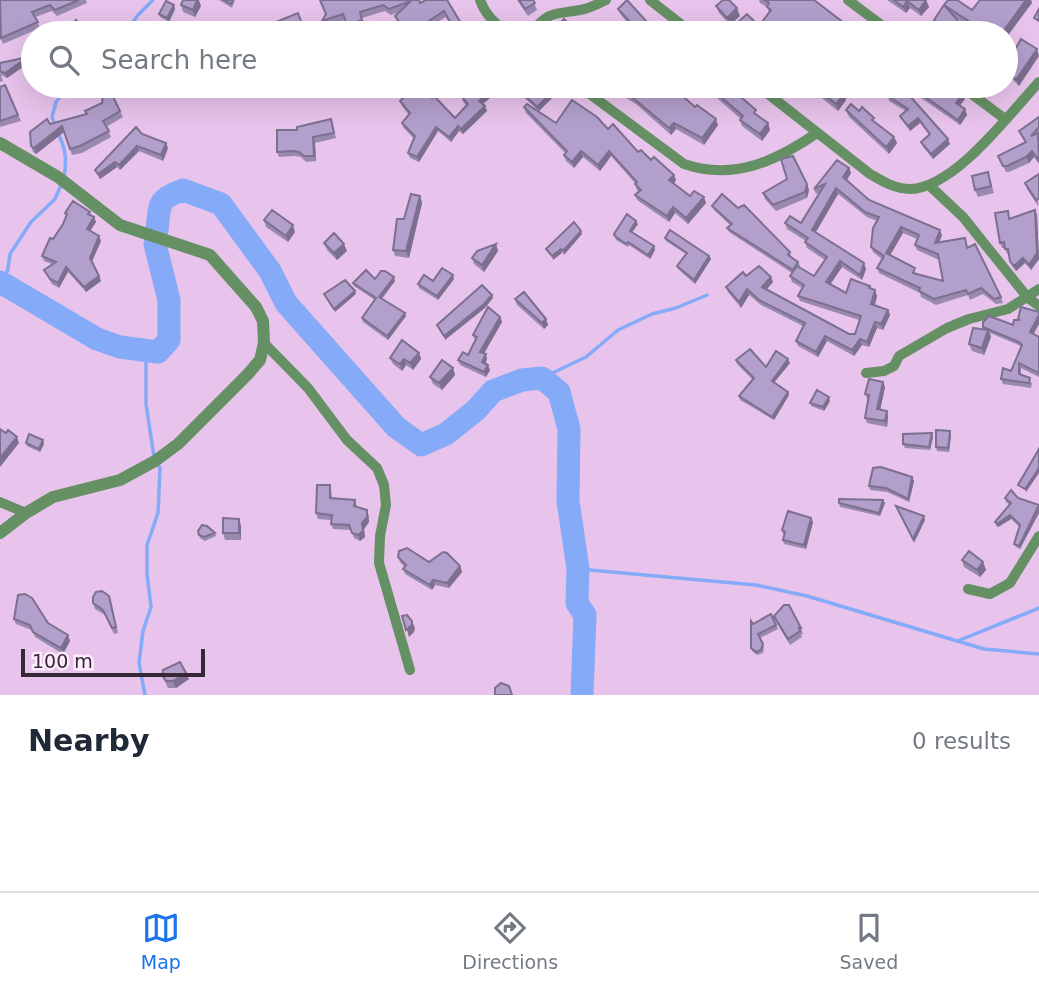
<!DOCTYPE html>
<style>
:root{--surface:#fff;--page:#f2f2f3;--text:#1f2937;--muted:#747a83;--line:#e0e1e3;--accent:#1a73e8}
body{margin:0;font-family:"DejaVu Sans",sans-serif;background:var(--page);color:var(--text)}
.scale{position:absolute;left:21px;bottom:18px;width:184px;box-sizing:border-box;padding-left:7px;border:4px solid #362837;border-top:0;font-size:19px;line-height:24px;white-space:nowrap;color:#362837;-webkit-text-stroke:5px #fcecfd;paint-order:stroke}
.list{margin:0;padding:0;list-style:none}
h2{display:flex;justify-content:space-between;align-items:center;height:91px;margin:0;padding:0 28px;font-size:30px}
h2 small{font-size:23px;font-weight:400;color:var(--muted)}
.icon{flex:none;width:38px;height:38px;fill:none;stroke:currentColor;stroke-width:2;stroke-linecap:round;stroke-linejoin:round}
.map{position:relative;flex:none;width:1039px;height:695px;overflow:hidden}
.search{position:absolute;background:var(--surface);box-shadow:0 7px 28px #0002;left:21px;right:21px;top:21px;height:77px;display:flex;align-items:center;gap:18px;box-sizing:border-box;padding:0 24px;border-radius:38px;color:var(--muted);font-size:26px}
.sheet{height:196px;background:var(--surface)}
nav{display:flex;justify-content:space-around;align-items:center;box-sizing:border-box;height:98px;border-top:2px solid var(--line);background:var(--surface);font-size:19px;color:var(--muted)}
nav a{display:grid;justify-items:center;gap:4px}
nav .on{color:var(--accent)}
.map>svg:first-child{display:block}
</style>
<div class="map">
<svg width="1039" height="695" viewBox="0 0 1039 695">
<rect width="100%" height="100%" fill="#e8c3eb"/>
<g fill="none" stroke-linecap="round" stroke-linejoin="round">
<path stroke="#84aaf8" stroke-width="3.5" d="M125,33L138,15L153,0
M64,178C69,148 61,143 52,117L56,102L68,86
M2,283L8,269L10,254L31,222L55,199L61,185
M146,349V404L154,457
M542,378L586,357L618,330L652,314L676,308L707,295
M578,569L756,585L807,596L984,649L1039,654
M960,640L1039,608
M145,695L139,663L143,631L151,607L147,574V545L158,513L160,468L157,464"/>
<path stroke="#84aaf8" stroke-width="23" d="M157,230C160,204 157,199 183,190L221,204L270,271L286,303L396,427L421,445L446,434L476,410L493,391L522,380L542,378L559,392L569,429L568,501L578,569L577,603L585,615L582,695
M0,282L97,339L120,347L158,352L169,340V300L155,244"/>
<path stroke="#649063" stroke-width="10" d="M480,0C485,14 496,25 508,33
M650,0L692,33
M848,0L892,33
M531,33C550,10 553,15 580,10C588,9 598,4 606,0
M579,86L684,164C734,181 776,161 817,133
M758,86L870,174C882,181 895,189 910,189C955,188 1010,113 1039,82
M961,86L1005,119
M930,186L963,217L1028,298L1039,306
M264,343L308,388L347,440L377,468L384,485L386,505L380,536L379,563L410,670
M866,373L884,371L894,366L899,356L947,328L969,319L1008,309L1039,289
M0,502L26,513
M968,589L990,594L1010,583L1039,536"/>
<path stroke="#649063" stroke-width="12" d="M0,143L58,177L120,225L210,255L256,307L263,321L264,343L260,360L248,374L178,444L155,461L120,480L53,497L26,513L0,533"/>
</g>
<path fill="#9989af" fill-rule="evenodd" d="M0,0H86L87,3L57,16L52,11L35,17L40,28L3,44L0,37Z
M219,0H235L232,8Z
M419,0L420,3L447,0L467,33H455L446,17L429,27L430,33H406L397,22L395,16L399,12L391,15L385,11L362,18L364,25L349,31L345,20L324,27L322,21L326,14Z
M517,0H533L537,10L528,16Z
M759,0H814L856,32L870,33H801L795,28L791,33H745L741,29L738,22L759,26L769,12L767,7L760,3Z
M887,0H926L929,7L921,16L910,8L906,13Z
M980,0H1031L1032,3L1006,33H980L953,16L969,33H945L936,27L934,20L944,5L972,10Z
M181,5L201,6L195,17L183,12Z
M716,6L740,16L730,25L719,13Z
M175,9L169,22L160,17L159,14Z
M618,9L646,21L661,33H627V31L631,27L621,15Z
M298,13L304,30L301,31L302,33H269Z
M1021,39L1019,86L1007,74L1006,69Z
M30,62L7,78L1,75L3,81L0,82V63Z
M5,85L21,121L0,127V87Z
M408,86H423L432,98L455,118L466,105L463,102L462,97L488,93L490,98L483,104L487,111L463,134L459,131L451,142L438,131L419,162L410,158L408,153L414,139L403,127L402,123L409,115L402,106L400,101L411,90Z
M511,86H549L555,95L539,111Z
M616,86L695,107L718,125L704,145L676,129L671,135L636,104L618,93Z
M703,86H728L759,117L768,123L770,130L762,141L742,126L740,120L741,119Z
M807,86H834L844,94L846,100L838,111Z
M894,86L950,144L933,159L923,147L921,142L929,135L920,123L910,131L902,120L900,116L906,111L889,101L888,96Z
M904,86H933L944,94L965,99L960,105L965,109L967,115L960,125Z
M524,107L556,123L608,129L638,152L651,160L676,180L674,184L690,196L706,203L688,224L675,213L669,222L637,200L635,195L638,192L637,190L635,184V183L611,156L600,171L583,157L574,168L566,161L564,155L565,153L526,113Z
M846,110L876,123L894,137L897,143L889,154L849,117Z
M120,111L123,117L106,127L111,137L82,153L72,155L64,132L36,154L33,152L31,146L50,124Z
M1039,117V164L1034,157L1029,163L1009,172H1006L998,156L1025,143L1019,131Z
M331,119L336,138L315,143L316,161L306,162L301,157L295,156L279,157L277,152L297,130Z
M142,134L168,148L163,161L139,151L120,170L117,167L100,179L95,170Z
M849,168L851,173L847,180L869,200L942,235L939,242L965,238L968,248L1001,297L1003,303L996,304L983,294L970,300L968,295L936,305L921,297L920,293L879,273L877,268L882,259L873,252L871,247L877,221L867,217L838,194L816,232L866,269L862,280L842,267L830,284L846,293L872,289L875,290L877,296L875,306L888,310L890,315L883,330L877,328L869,347L862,345L854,356L827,341L818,357L798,346L796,341L803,326L761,305L749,295L741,308L728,292L726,287L746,276L773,282L767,289L849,334H855L859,320L800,301L798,296L802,288L792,282L790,276L792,273L729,232L727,228L730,225L714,210L712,206L790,252L791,257L798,262L800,266L799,268L814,276L825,260L807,248L805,242L806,241L787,229L785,223H801L820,193L816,194L814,189ZM903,233L917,239L915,245L917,250L939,260L943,281L917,274L890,255Z
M1039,174L1038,206L1027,189L1025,183Z
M990,179L994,193L978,197L975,190Z
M807,184L809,190L807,198L776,211L765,199L763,193Z
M420,196L422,203L409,258L395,256L393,250L404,219Z
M65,213L91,216L94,217L96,222L90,231L101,241L92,262L101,281L86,292L68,272L59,288L52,284L44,270L52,264L44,261L42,256L63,224L66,216Z
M1037,215L1039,259L1031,270L1025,263L1016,271L1012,266L1009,254H1007L1005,248H1002L1000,243L1010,219Z
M264,220L295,232L288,242L266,227Z
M638,224L632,232L654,246L655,250L650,259L629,245L628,247L616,240L614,234Z
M665,238L709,256L711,259L695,284L678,269L677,266L686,254L666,241Z
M324,243L347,251L337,260L327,250Z
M496,244L498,251L484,272L474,264L472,258Z
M375,279L395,281L382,299L406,316L388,340L363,322L362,318L375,300L354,286L353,283Z
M454,279L438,300L419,288L418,284L433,281Z
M515,299L546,319L548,325L544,329L517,305Z
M500,317L502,322L484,353L487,359L485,364L490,370L486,377L460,365L458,360L468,355L475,340L473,335Z
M983,327L1034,334L1039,337V377L1021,368V375L1032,383L1031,388L1003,384L1001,379L1011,371L1021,346L990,333L991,337L984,355L972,351L969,344L984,329Z
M419,353L421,359L413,370L406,365L402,371L393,364L390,358Z
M736,360L766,367L790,363L774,382L789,395L774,420L740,400L739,396L753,380L737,364Z
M453,368L455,375L442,390L433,384L430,377Z
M883,382L885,387L880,410L887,411L888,416L887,427L867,423L865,418L868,400L865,394Z
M830,401L824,411L811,406L810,403Z
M932,433L933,437L930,450L905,448L903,444Z
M951,435L949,452L937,451L936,447Z
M26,443L44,444L40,452L27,446Z
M912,477L914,481L909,502L887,492L870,490L869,486Z
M331,490L332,498L355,500L357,506L369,515V522L364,529L365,537L360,541L354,538L351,530L333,529L331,524V520L318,519L316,513Z
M1005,498H1018L1039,505L1020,549L1016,547L1014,544L1020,527L1011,519L998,527L996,526L997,524L1010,505L1006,502Z
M839,503H885L880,516L840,507Z
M811,518L813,522L806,549L784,544L783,540L785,534H783L782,530Z
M239,519L241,526V540H225L223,533Z
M198,531L215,533L216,536L205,541L200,538Z
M398,557L460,566L462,572L449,588L435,585L432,590L405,574L403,569L405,567L400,562Z
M962,560L983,562L986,570L980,577L964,567Z
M111,602L118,633L114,634L105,615L95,609L93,603Z
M771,614L778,629L760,638L764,648L763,653L757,655L753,652L751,648L753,624Z
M774,616L801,628L803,634H801L802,637L790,645L776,622Z
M14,619L48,623L70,641L63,654L35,637L32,630L16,624Z
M162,675L189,679L176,688H168Z"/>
<path fill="#7d6f8f" d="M197,0H199L201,6L195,17L193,10Z
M926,0L929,7L921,16L919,10Z
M1026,0H1031L1032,3L1006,38V33H1002Z
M907,1L910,8L906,13L903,7Z
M174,5L175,9L169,22L167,18Z
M737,8L740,16L730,25L727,18Z
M427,21L430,33H424L423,31Z
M793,22L795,28L791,33H782Z
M83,28L86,33H78Z
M1037,49L1039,56L1019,86L1016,80Z
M28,57L30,62L7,78L5,73Z
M554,90L555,95L539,111L537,107Z
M488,93L490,98L481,105L479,101Z
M963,93L965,99L958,108L956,103Z
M844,94L846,100L838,111L836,104Z
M485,106L487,111L463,134L461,129Z
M965,109L967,115L960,125L958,120Z
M918,118L920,123L910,131L908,126Z
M716,119L718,125L704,145L702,138Z
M674,123L676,129L671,135L669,128Z
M768,123L770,130L762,141L760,134Z
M62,126L64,132L36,154L34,148Z
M458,126L459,131L451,142L449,137Z
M436,127L438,131L419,162L417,157Z
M313,137L315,143L316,161L314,156Z
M894,137L897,143L889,154L886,147Z
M948,139L950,144L933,159L931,154Z
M166,143L168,148L163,161L161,155Z
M137,146L139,151L120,170L119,165Z
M581,151L583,157L574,168L572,162Z
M609,151L611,156L600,171L598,165Z
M1032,151L1034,157L1029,163L1026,157Z
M115,162L117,167L100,179L98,174Z
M849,168L851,173L845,183L843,177Z
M674,175L676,180L672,186L669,180Z
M807,184L809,190L807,198L805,192Z
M836,188L838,194L814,235L812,230Z
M420,196L422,203L409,258L406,251Z
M704,197L706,203L688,224L686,218Z
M673,207L675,213L669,222L667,216Z
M1035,210L1037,215L1039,259L1031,270L1029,265Z
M94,217L96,222L88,234L87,229Z
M636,221L638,224L631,234L630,231Z
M293,225L295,232L288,242L286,236Z
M901,227L903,233L888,259L886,253Z
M940,230L942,235L937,248L935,243Z
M581,231L582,234L564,255L563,251Z
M99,236L101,241L91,263L90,258Z
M344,244L347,251L337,260L334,253Z
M496,244L498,251L484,272L482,265Z
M654,246L655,250L650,259L648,255Z
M561,249L562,253L553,260L552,256Z
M709,256L711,259L695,284L694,280Z
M1023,258L1025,263L1016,271L1014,266Z
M840,261L842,267L828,288L826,282Z
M864,263L866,269L862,280L860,275Z
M66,267L68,272L59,288L58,283Z
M453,275L454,279L438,300L437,296Z
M99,276L101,281L86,292L84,287Z
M394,277L395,281L380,300L379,297Z
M771,277L773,282L764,292L762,287Z
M747,289L749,295L741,308L739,302Z
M875,290L877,296L873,310L871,304Z
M355,291L356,294L335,312L334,309Z
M492,295L493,298L485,308L445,340L444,336Z
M888,310L890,315L883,330L881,324Z
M405,313L406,316L388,340L387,336Z
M1039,315V324L1032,337L1030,332Z
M500,317L502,322L482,357L480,352Z
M546,319L548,325L544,329L542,323Z
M875,322L877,328L869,347L867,342Z
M988,330L991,337L984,355L982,348Z
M825,336L827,341L818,357L816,352Z
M860,339L862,345L854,356L852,350Z
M419,353L421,359L413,370L410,363Z
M486,354L487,359L484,367L482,362Z
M404,359L406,365L402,371L400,364Z
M788,359L790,363L773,384L772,381Z
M488,365L490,370L486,377L484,372Z
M453,368L455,375L442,390L439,383Z
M883,382L885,387L879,415L877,409Z
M788,392L789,395L774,420L772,417Z
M829,397L830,401L824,411L823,407Z
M887,411L888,416L887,427L885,421Z
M950,431L951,435L949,452L948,448Z
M932,433L933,437L930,450L929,447Z
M17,437L19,443L0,467V458Z
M43,440L44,444L40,452L39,449Z
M1039,468V473L1026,492L1025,489Z
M912,477L914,481L909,502L908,499Z
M883,500L885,503L880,516L879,513Z
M1039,507V513L1020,549L1019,546Z
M367,510L369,522L364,529L365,537L360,541L358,535Z
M1010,515L1011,519L998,527L997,524Z
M924,516L925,520L914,543L913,539Z
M811,518L813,522L806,549L804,545Z
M239,519L241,526V540L239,533Z
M983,562L986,570L980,577L977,570Z
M460,566L462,572L449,588L447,583Z
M433,580L435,585L432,590L430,585Z
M412,621L415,628L414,632L409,637L407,630Z
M68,635L70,641L63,654L61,648Z
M186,673L189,679L176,688L173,681Z"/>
<path fill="#b29fcc" stroke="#7d6f8f" stroke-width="2" fill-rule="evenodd" d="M0,0H79L55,10L50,5L32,12L38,22L1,38Z
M183,0H197L193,10L181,5Z
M224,0H233L231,4Z
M320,0H419L420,3L426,0H447L467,33H456L444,11L426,23L428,27L423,31L424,33H408L395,16L411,1L389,9L383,5L360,12L362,20L347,25L343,14L322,21L326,14Z
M519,0H533L535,3L525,9Z
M627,0L646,21L661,33H629L627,31L633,25L618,9Z
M723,0H729L737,8L727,18L716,6Z
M764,0H814L856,32L861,26L870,33H807L793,22L782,33H749L738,22L747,14L759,26L771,10L767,7L769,3Z
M894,0H926L919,10L907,1L903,7Z
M948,0H957L972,10L980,0H1026L1002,33H987L944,5Z
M166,1L174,5L167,18L159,14Z
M944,5L969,33H951V32L934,20Z
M1039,9V21L1034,18Z
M298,13L302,24L299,26L300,28L283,33H269L266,26Z
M564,19L578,33H561L555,28Z
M76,20L83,28L78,33H63Z
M213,27V30L224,27L226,33H200L199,28Z
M1021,39L1037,49L1016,80L1006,69V65Z
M28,57L5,73L0,71V63Z
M5,85L18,115L0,121V87Z
M104,86H108L120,111L103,121L109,131L80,146L70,149L62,126L34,148L31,146L30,132L47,119L50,124L87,114L85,111L102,103Z
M410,86H423L432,98L434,96L455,118L468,104L462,97L476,86H482L488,93L479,101L485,106L461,129L458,126L449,137L436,127L417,157L408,153L415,136L402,123L410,113L400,101L412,89Z
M515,86H549L554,90L537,107Z
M616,86H649L650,87L651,86H671L695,107L697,105L716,119L702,138L674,123L669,128L633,98Z
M708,86H728L756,110L754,113L768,123L760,134L740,120L743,116Z
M813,86H834L844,94L836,104Z
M894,86H901L948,139L931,154L921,142L930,134L918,118L908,126L900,116L908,109L888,96Z
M910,86H933L944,94L950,86H953L963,93L956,103L965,109L958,120Z
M572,100L597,117L608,129L613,124L638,152L641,150L651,160L654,157L674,175L669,180L690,196L694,191L704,197L686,218L673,207L667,216L635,195L641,190L635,184L637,182L609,151L598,165L581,151L572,162L564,155L567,151L524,107L527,104L556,123Z
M851,104L859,111L862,107L874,118L872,120L894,137L886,147L846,110Z
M1039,117V127L1031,136L1038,133L1039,161L1032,151L1026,157L1007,166H1003L998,156L1026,142L1019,131Z
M331,119L334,133L313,137L314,156H304L299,152L293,151L277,152V130H297V127Z
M136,127L142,134L166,143L161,155L137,146L119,165L115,162L98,174L95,170Z
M793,156L807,184L805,192L773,205L763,193L787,179L781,159Z
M837,160L849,168L843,177L869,200L940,230L935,243L965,238L967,248L975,244L1001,297L994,299L981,288L968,294L966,290L934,299L919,291L920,288L877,268L884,256L871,247L873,228L879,217L865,212L836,188L812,230L864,263L860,275L840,261L826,282L846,293L851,279L870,286L869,288L875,290L871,304L888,310L881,324L875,322L867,342L860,339L852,350L825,336L816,352L796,341L805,323L759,300L747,289L739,302L726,287L743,272L746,276L759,266L771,277L762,287L849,334H855L861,316L798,296L804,285L790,276L797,266L814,276L827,257L805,242L808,238L785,223L790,216L801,223L825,184L814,189ZM901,227L919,235L915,245L938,254L943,281L913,273L915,268L886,253Z
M988,172L991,186L975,190L972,176Z
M1039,174V198L1036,200L1025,183Z
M411,194L420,196L406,251L393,250L397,219H404Z
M722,194L738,208L744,205L790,252L788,255L798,262L793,270L727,228L732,224L712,206Z
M73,201L90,212L88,214L94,217L87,229L99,236L90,258L99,276L84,287L66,267L58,283L50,279L44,270L56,262L42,256L50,238L53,239L63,224L67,214L65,213Z
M272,210L293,225L286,236L264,220Z
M1035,210L1037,253L1029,265L1023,258L1014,266L1010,261L1008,249H1005L1004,242L1000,243L995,213L1008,211L1009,219Z
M627,214L636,221L630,231L654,246L648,255L628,242L626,244L615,236L614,234Z
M574,222L581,231L563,251L561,249L552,256L546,249Z
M670,230L709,256L694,280L677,266L687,253L665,238Z
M334,233L344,244L334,253L324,243Z
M496,244L482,265L472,258L477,251Z
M442,268L453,275L437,296L418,284L424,275L433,281Z
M366,270L375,279L381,271H385L394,277L379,297L405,313L387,336L362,318L376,298L353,283Z
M345,280L355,291L334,309L324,294Z
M482,285L492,295L484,304L444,336L437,325Z
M524,292L546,319L542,323L515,299Z
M488,307L500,317L480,352L486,354L482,362L488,365L484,372L458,360L463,352L468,355L477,337L473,335Z
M1021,307L1039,312V315L1030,332L1039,337V373L1019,363V374L1030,378L1029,383L1001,379L1003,368L1011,371L1022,345L1019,342L983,327V322L989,316L1013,325L1014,320H1020L1018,319Z
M973,328L988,330L982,348L969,344Z
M402,340L419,353L410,363L404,359L400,364L390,358Z
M750,349L766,367L776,351L788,359L772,381L788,392L772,417L739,396L754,378L736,360Z
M442,360L453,368L439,383L430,377Z
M869,379L883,382L877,409L887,411L885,421L865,418L869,395L865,394Z
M817,390L829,397L823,407L810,403Z
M0,429L6,433L8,430L17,437L0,458Z
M936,430L950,431L948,448L936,447Z
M932,433L929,447L903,444V434Z
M29,434L43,440L39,449L26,443Z
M1039,449V468L1025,489L1018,485Z
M881,467L912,477L908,499L886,488L869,486L873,468Z
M317,485H330V498L355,500L354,506L367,510V517L362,523L363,531L358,535L352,533L349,525L331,524L332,515L316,513Z
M1011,490L1018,498L1039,505L1019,546L1014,544L1020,525L1010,515L997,524L995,522L1011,503L1005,498Z
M839,499L883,500L879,513L839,503Z
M896,506L924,516L913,539Z
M788,511L811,518L804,545L783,540L785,532L782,530Z
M223,518L239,519V533H223Z
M202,525L207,526L215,533L204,537L199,535L198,531Z
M407,548L429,562L443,552L447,553L460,566L447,583L433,580L430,585L403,569L406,565L398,557L399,551Z
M969,551L983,562L977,570L962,560Z
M102,591L109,596L116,627L112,628L103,610L93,603V597L96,592Z
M25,594L32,598L48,623L68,635L61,648L33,632L30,625L14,619L18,595Z
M784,605H789L801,628H799L800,631L788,639L774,616Z
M771,614L776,625L758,634L763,644L761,650L756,652L751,648V621L753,624Z
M407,615L412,621V625L406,630L402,616Z
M180,662L186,673L173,681H166L162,675L163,670Z
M501,683L509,686L512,695H495V688Z"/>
</svg>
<div class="scale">100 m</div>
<div class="search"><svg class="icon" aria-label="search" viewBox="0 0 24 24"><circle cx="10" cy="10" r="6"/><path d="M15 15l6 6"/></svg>Search here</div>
</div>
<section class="sheet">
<h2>Nearby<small>0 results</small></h2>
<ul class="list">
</ul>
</section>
<nav>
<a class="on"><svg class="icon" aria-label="map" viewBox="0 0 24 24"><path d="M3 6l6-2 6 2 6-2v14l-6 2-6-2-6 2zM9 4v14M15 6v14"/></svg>Map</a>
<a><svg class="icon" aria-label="directions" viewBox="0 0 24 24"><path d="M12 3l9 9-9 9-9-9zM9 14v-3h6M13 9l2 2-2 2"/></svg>Directions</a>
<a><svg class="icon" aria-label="saved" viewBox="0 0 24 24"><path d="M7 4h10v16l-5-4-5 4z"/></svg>Saved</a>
</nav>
